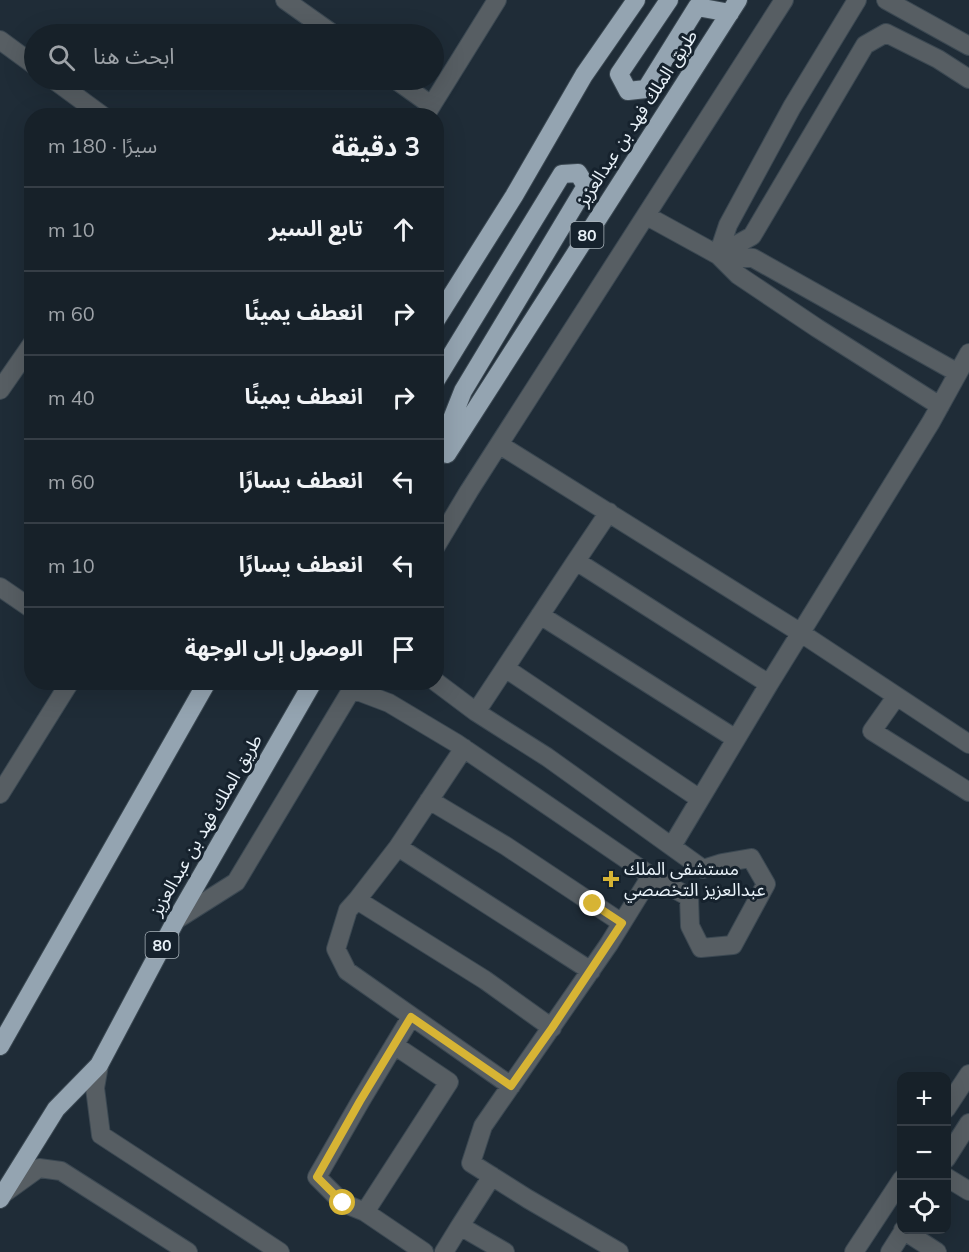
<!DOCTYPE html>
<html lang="ar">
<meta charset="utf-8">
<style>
:root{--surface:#172129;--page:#242e35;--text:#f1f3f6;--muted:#9ea3a8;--line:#363e46}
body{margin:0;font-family:Mulish,"Noto Sans Arabic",sans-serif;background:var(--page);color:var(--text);direction:rtl}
.controls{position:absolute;right:18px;bottom:18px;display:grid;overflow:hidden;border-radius:12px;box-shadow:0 6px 24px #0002}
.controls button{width:54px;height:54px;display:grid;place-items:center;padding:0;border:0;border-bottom:2px solid var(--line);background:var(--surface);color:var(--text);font:30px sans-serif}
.stop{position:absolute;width:18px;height:18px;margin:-14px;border:4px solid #d7b434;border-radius:50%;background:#fff}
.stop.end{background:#d7b434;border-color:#fff;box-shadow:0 2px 6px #0008}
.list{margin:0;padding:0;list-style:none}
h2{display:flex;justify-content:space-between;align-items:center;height:78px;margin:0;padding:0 24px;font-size:26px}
h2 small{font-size:20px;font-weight:400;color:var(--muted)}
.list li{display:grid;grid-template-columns:39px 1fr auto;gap:18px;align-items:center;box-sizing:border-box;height:84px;padding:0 24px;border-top:2px solid var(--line)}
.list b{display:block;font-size:22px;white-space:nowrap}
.list em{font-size:20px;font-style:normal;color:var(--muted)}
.icon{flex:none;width:33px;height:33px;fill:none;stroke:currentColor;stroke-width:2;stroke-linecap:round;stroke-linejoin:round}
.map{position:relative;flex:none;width:969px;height:1252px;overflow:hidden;direction:ltr}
.search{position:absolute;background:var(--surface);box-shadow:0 6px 24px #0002;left:24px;top:24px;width:420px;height:66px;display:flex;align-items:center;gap:15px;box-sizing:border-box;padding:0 21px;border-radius:33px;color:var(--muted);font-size:22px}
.panel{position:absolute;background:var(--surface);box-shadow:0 6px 24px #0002;left:24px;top:108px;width:420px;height:582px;border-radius:24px;direction:rtl}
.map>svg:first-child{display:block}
</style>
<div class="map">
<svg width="969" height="1252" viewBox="0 0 969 1252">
<rect width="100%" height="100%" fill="#1f2c37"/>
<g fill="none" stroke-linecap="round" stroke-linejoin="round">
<g stroke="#3b4852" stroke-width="20">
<path id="minor" d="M285,0L333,34
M886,0L969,46
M0,40L34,65
M54,80L103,116
M396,80L431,105
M425,116L497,0
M647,216L718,255
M718,255L752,236L865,45L886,33L938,59L969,79
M718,255L728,225L792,107L857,0
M0,390L32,344
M940,406L817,328L738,275L718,255L753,258L958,373
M500,445L801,633L969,744
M436,546L469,491L784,0
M576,561L609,512
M0,587L32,609
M540,615L736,739
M505,668L700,799
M769,684L931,422L969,353
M896,697L872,731L969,792
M476,712L576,561L769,684L672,846
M0,794L70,682
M429,800L506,846L622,923
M398,847L464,748
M357,900L398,847L591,971
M176,920L236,882L352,689L389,703L456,743L651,876L689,897L690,926L701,948L733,945L766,884L751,858L722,863L703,869L547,757L476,712L436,682
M394,1045L449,1082L365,1212L343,1203L317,1177L360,1102L411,1017
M99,1065L95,1088L101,1135L280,1252
M511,1086L347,971L336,949L348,910L357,900L485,980L552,1028
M946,1109L969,1074
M946,1159L969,1123
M492,1176L460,1226L505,1252
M946,1177L969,1191
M3,1194L39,1168L61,1171L188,1252
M365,1212L424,1252
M903,1230L937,1252
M444,1252L460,1226
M619,1252L528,1199L471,1163L483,1126L609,944L651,876
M854,1252L902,1179
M890,1252L904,1230"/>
</g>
<g stroke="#3b4852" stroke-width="20">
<path id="highway" d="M669,0L619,74L628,91L646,89L697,7L730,13
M436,320L514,196L584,75L636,0
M436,380L562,174L578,173L586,186L463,391L436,459
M447,454L738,0
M0,1046L207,682
M0,1199L56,1109L99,1065L176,920L313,682"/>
</g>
<use href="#minor" stroke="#575e63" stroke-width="18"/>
<use href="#highway" stroke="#94a4b1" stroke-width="18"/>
</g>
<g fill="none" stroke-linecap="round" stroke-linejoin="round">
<path stroke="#d7b434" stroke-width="8" d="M343,1203L317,1177L360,1101L411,1017L511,1086L552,1028L622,923L593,904"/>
</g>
<path fill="#d7b434" stroke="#16222d" stroke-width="2" d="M608 870h6v6h6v6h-6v6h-6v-6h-6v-6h6z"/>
<g text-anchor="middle" stroke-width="6" stroke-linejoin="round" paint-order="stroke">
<g fill="#16222d" stroke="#aab4bc" stroke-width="1.5">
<rect x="570.5" y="222" width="33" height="26" rx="4.5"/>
<rect x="145.5" y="932" width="33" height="26" rx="4.5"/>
</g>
<g font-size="16" font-weight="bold" fill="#e9f2f9">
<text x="587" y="241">80</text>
<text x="162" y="951">80</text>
</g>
<g font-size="18" fill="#e9f2f9" stroke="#16222d">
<text transform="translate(637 118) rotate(-57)" y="6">طريق الملك فهد بن عبدالعزيز</text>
<text transform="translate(206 825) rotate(-60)" y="6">طريق الملك فهد بن عبدالعزيز</text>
</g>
<g font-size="18" fill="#e9f2f9" stroke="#16222d" text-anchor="start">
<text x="624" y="875">مستشفى الملك<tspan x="624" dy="21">عبدالعزيز التخصصي</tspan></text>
</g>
</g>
</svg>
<div class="controls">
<button>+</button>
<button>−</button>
<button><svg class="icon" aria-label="locate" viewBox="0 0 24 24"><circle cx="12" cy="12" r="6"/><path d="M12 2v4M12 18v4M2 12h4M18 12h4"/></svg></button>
</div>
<div class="stop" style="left:343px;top:1203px"></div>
<div class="stop end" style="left:593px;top:904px"></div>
<div class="search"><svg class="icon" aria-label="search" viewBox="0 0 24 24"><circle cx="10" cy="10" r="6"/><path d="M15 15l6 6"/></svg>ابحث هنا</div>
<section class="panel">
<h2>3 دقيقة<small>سيرًا · 180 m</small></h2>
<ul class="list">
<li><svg class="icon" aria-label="ahead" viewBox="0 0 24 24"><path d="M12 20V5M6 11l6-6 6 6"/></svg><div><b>تابع السير</b></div><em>10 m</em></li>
<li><svg class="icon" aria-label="right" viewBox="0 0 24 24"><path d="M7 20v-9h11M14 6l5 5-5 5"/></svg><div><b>انعطف يمينًا</b></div><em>60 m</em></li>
<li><svg class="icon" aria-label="right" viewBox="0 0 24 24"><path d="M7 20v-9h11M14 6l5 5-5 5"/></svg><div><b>انعطف يمينًا</b></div><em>40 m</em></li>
<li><svg class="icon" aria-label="left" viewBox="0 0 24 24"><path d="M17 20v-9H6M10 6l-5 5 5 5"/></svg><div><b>انعطف يسارًا</b></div><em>60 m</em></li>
<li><svg class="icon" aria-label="left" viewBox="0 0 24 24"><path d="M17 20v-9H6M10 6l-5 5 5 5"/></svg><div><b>انعطف يسارًا</b></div><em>10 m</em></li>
<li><svg class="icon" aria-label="arrive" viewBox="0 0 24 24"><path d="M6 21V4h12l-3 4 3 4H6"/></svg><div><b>الوصول إلى الوجهة</b></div></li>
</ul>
</section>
</div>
